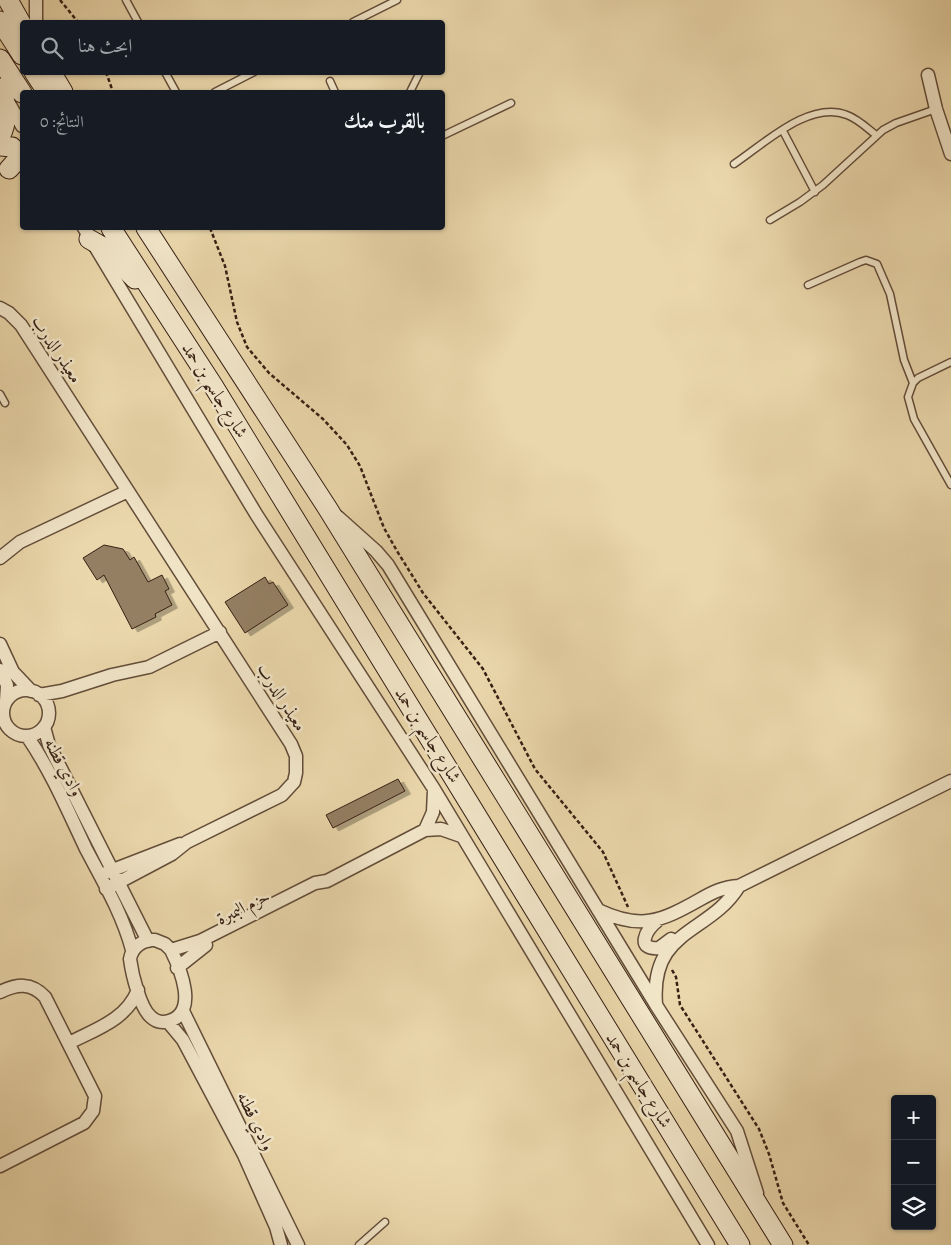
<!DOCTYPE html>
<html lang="ar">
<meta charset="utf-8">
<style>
:root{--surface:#171b24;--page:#242831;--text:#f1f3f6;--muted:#9ea1a6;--line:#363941}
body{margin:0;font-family:Alegreya,Amiri,serif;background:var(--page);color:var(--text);direction:rtl}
.controls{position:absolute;right:15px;bottom:15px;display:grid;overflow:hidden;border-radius:5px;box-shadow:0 1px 4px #0004}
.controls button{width:45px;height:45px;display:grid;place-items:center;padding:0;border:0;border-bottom:1px solid var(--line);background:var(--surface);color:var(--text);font:25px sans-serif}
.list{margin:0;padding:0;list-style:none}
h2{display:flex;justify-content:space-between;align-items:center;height:65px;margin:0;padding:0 20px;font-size:21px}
h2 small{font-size:16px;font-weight:400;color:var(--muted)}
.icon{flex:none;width:28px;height:28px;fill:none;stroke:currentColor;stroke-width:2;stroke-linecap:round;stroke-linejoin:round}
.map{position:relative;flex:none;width:951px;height:1245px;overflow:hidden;direction:ltr}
.search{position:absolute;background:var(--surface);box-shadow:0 1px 4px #0004;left:20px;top:20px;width:425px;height:55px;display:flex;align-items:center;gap:12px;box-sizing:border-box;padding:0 18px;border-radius:5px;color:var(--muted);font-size:19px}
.panel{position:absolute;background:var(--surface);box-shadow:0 1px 4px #0004;left:20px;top:90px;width:425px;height:140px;border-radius:5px;direction:rtl}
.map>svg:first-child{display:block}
</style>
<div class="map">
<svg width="951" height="1245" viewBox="0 0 951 1245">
<defs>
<filter id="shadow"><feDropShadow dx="5.5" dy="3" stdDeviation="0" flood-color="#0004"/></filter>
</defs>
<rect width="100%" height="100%" fill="#ead7ab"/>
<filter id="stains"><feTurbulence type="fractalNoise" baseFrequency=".004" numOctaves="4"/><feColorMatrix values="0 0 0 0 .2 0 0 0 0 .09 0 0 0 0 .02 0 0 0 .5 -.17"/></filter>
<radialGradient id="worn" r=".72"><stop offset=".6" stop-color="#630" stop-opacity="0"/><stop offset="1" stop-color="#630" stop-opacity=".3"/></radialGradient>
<path fill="#947f63" stroke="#361f14" filter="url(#shadow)" d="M104,545L123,549L130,560L134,557L148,582L162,575L169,589L165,591L172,605L155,614L156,617L132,629L104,575L97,580L83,558Z
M265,577L269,584L273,582L288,605L245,633L225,602Z
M398,779L405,791L333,828L326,815Z"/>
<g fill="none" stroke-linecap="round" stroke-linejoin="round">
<g stroke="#634d3a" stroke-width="9">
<path id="lane" d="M126,0L138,22
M353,22L397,0
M165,72L176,92
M330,81L335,92
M215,92L254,72
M410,92L420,72
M783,131L815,192
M442,136L511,103
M734,164C764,144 809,100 847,115C858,119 867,128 876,135
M770,220L800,202L823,185L883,130L896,123L936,109
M808,285L860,262L866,260L877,264L890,294L904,360L913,383
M951,362L918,378L913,383L908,397L914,419L951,485
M0,394L5,403
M359,1245L385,1222"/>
</g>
<g stroke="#634d3a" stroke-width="15">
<path id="street" d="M36,22V0
M928,75L936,109L951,154
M7,100L22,126
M84,228L256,514L434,789L708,1245
M0,308L9,313L21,325L291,744L296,756V773L294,782L282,795L187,842L172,854L106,889
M338,517L376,551L388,565L656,1005L737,1131L757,1193
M0,558L20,542L128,491
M0,644L13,672L31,691
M0,670L7,685L6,701
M3 713a23 23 0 1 1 46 0a23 23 0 1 1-46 0Z
M39,695L62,691L112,675L149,667L220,632
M44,727L49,745L148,941
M27,736C51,771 68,811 86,849C103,881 123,915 132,950
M425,830L433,812L434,790
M105,873L180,844
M598,910C640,930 660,922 699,900C713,892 723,887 739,886L951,781
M657,921C646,930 635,950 659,948L671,939
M155,940L165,944L171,950C180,968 199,1013 169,1021C162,1023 156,1022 151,1017C140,1008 132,974 130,959C132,947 143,939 155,940Z
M171,950L200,941L315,883L327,881L425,830L441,829L461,836
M177,968L206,945
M0,992C17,984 31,982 45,997L95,1096L93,1111L84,1123L0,1166
M656,1004C650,928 709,935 739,886
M183,1011L298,1245
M168,1022L183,1040L244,1155L276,1227L281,1245
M69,1043C96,1029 126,1020 138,990"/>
</g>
<g stroke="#361f14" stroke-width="21">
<path id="secondary" d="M8,0L22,25
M0,21L22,55
M0,59L22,93
M34,72L47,92
M51,72L63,92
M0,88C8,103 8,122 0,137
M0,146L12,147L17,153V160L9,169
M111,228L214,387L740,1245
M146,228L328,509L783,1245
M89,239L103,247L135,279"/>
</g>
<path stroke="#361f14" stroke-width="2.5" stroke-dasharray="4 2.5" stroke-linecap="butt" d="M60,0L78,22
M106,72L113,92
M210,228L225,266L237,322L247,347L269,373L323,419L347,445L360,466L384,528L397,551L423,593L483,669L535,769L603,852L628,907
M672,970L676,977L680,1005L759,1129L769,1154L783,1203L809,1245"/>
<use href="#lane" stroke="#f1e5c8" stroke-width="6"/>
<use href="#street" stroke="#f1e5c8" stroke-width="12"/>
<use href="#secondary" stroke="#f1e5c8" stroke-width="19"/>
</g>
<g text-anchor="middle" stroke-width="5" stroke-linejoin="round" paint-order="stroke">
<g font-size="18" fill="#361f14" stroke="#f1e5c8">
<text transform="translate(57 349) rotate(57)" y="6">معيذر الدرب</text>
<text transform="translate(215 390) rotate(58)" y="6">شارع جاسم بن حمد</text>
<text transform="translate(282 697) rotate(58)" y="6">معيذر الدرب</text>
<text transform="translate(428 735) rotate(58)" y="6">شارع جاسم بن حمد</text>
<text transform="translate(64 767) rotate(62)" y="6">وادي قطنه</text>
<text transform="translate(243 907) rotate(-26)" y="6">حزم البمبرة</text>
<text transform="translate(639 1080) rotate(58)" y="6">شارع جاسم بن حمد</text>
<text transform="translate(256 1121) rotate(64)" y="6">وادي قطنه</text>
</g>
</g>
<rect width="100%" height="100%" filter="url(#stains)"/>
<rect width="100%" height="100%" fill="url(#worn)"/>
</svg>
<div class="controls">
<button>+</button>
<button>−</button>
<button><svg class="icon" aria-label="layers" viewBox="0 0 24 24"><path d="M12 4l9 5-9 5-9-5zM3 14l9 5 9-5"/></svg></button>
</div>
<div class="search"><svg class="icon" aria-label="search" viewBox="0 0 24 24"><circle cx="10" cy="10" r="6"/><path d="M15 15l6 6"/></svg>ابحث هنا</div>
<section class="panel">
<h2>بالقرب منك<small>النتائج: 0</small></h2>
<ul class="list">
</ul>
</section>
</div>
